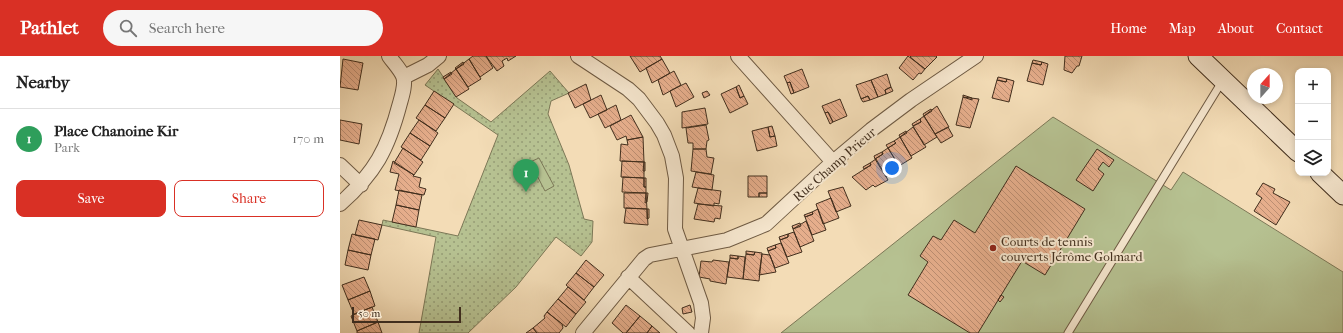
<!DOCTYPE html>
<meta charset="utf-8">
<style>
:root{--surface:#fff;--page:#f6f6f6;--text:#222;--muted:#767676;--line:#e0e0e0;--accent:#d93025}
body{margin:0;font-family:"IM FELL French Canon",serif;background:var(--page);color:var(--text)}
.controls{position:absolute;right:12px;top:12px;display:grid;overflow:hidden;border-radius:8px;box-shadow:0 2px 6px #0003}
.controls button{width:36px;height:36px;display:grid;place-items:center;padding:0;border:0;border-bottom:1px solid var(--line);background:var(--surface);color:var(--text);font:20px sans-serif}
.compass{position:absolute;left:907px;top:12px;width:36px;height:36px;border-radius:50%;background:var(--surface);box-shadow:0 2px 6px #0003;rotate:21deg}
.scale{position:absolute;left:12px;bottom:10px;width:109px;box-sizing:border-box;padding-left:4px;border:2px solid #412e1d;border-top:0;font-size:11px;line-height:14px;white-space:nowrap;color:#412e1d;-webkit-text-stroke:3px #f7e8d0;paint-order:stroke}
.you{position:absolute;left:552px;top:112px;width:14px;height:14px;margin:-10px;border:3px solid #fff;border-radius:50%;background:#1a73e8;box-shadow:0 0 0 6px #1a73e833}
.badge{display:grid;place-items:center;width:26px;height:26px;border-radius:50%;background:var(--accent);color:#fff;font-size:13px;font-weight:700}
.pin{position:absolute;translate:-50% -33px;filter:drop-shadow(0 1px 2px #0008)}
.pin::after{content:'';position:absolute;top:21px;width:14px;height:12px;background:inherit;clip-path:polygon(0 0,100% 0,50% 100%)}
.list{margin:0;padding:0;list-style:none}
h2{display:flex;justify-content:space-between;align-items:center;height:52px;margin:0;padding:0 16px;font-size:17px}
h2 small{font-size:13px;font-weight:400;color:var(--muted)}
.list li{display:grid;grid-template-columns:26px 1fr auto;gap:12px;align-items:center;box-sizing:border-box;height:60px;padding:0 16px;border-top:1px solid var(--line)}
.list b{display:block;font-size:15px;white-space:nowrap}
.list p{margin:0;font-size:13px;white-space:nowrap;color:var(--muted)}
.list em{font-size:13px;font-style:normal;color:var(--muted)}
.actions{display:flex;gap:8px;padding:12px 16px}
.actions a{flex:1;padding:9px 0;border:1px solid var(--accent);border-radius:8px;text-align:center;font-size:14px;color:var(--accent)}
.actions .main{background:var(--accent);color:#fff}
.icon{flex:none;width:22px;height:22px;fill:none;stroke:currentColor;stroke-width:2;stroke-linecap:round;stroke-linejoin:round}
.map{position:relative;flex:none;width:1003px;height:277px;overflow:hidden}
header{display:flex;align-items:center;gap:24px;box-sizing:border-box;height:56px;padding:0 20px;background:var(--accent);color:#fff}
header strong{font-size:19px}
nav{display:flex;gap:22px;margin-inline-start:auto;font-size:14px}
.search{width:280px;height:36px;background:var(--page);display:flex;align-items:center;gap:10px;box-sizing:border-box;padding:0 14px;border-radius:22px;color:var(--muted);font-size:15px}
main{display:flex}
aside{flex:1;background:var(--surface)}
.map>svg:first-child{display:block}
</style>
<header>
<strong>Pathlet</strong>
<div class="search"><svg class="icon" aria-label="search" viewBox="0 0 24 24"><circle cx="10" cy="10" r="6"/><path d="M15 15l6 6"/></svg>Search here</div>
<nav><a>Home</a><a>Map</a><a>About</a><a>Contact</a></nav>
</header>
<main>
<aside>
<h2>Nearby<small></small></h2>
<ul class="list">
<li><span class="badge" style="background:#2e9e5b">1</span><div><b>Place Chanoine Kir</b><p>Park</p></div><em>170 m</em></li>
</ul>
<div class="actions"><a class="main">Save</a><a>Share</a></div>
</aside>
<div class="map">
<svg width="1003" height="277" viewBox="0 0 1003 277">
<defs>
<pattern id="green-dots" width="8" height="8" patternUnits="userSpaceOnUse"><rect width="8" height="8" fill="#b6c191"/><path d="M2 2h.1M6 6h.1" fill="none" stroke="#969d76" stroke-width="1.8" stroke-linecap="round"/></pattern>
<pattern id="building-back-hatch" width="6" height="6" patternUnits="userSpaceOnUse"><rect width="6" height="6" fill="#e6ae8c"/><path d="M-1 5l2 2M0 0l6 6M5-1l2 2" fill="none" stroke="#bc8e72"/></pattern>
</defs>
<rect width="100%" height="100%" fill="#f3dcb6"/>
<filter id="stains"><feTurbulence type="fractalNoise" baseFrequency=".005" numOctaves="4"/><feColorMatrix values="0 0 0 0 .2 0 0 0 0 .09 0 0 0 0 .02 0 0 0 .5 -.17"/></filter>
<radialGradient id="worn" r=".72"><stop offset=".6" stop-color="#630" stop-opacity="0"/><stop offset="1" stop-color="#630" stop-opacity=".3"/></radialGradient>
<path fill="url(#green-dots)" stroke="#7c7857" d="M98,13L117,42L151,66L210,15L229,37L211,45L208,58L229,109L244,163L253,165L252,186L241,200L216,181L176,231L128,277H79L96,181L42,169L43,164L118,180L158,79L85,29Z"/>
<path fill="#b6c191" stroke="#7c7857" d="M713,61L831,134L843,116L1003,216V277H441Z
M199,102L214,130L205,135L190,106Z"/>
<path fill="url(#building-back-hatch)" stroke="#412e1d" d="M133,0H146L153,12L140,21L129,3Z
M146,0H176L168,5L167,2L162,5L164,10L157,15Z
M290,0H320L322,3L300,16Z
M568,0L585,13L581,18L579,17L573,24L559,12Z
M571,0H596L597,1L585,13L570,1Z
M725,0H742L739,10H737L732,17L724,14Z
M3,3L23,7L18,34L0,31Z
M129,3L141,23L128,31L116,13Z
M322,3L330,17L312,27L306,12Z
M693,4L702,6L701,9L692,7Z
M123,6L124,8L116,13L115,12Z
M702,6L708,8L703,29L687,25L692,7L701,9Z
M116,13L129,33L116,41L104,23Z
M462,13L469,31L454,37L450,26L447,27L444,20Z
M334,15L341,29L323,39L318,24Z
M111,16L112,18L104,23L103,21Z
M547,18L551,31L545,34L546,38L538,41L531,24Z
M658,21L667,23L666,26L657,24Z
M667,23L674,25L669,46L652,42L657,24L666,26Z
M531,24L538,41L530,44L528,40L521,43L516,29Z
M450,26L454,37L451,38L447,27Z
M346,27L354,41L336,51L330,35Z
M246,28L251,44L235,52L228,37Z
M399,29L404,40L400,42L396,31Z
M396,31L400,42L404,40L408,48L390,57L381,38Z
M551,31L553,35L546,38L545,34Z
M94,35L114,48L105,62L85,49Z
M367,35L370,39L364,42L362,37Z
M261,39L267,54L250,62L243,48Z
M623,39L632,42V44L623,41Z
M528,40L530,44L523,46L521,43Z
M623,41L639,43L630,72L616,69Z
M500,43L507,60L493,66L488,56L485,57L482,50Z
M85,49L105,62L96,75L76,62Z
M276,49L281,64L265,72L258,58Z
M597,50L609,71L595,78L584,60Z
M365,52L368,68L342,72V56Z
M591,53L592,55L584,60L583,58Z
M488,56L493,66L490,68L485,57Z
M291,59L303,81L287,84L286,80L277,84L270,70Z
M584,60L597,81L584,89L573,70L581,66L580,63Z
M580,63L581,66L573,70L572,68Z
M0,64L22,68L19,88L0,84Z
M79,64L98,77L90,90L70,77Z
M366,69L369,84L367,85L366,93H353V87H348L346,72Z
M432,70L435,80L430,81L428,71Z
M428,71L430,81L435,80L437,90L417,95L412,75Z
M573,71L586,91L571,100L560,81Z
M608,71L613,80L601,87L595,78Z
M566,75L567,77L560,81L559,79Z
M70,77L90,90L81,104L61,91Z
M303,81L304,106L280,105L281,88L288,89L287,84Z
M560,81L572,102L559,110L548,92L556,87L554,85Z
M554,85L556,87L548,92L546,89Z
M63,92L83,106L74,119L54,107Z
M548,92L561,113L546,121L535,103L543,98L542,96Z
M353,93H366L367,101L374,102L371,118L351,115Z
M757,93L774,104L769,111L763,106L758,113L764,118L753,135L736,124Z
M542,96L543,98L535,103L534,100Z
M536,103L548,124L535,131L533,129L526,134L512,121L531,109L530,107Z
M53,105L74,119L73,120L81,122L79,131L86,133L84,139L55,134L59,118L50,116Z
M282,105L304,106V122L281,121Z
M304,106H305V115H303Z
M530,107L531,109L524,113L523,111Z
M676,110L745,153L705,219L682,205L638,277H630L568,239L588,206L580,200L593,180L601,184L614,164L635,177Z
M356,116L374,119L372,134L352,131Z
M408,120H427V137H419V141H408Z
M283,121L304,122V131H306V137L282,136Z
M304,122H306V131H304Z
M923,127L935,133L933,137L950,146L936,169L914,155L922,142L916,138Z
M503,131L511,150L496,156L488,135Z
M358,132L381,135L379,148L374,147V150L354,147Z
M59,134L82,139L79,154L56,149Z
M284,137H306L307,153L284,152Z
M306,137H308L307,146L305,147Z
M419,137H427V141H419Z
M491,142L499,162L483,168L476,148Z
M358,148L382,150L380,163L375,162L374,166L354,163Z
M56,149L79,154L76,171L52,166Z
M286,152L307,153L308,169L284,167Z
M307,153H309V162L307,163Z
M478,153L486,174L472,179L465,161L473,158L472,156Z
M472,156L473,158L465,161L464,159Z
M19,164L42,169L38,184L15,179Z
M466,165L474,185L460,191L453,173Z
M460,167L461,170L453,173L452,170Z
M454,176L462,196L447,201L440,184L448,181V178Z
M12,178L35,183L31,199L8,194Z
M448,178V181L440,184L439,181Z
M441,187L449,207L435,212L428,195L436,192L435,189Z
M435,189L436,192L428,195L427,192Z
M8,194L31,199L28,214L5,209Z
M406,195L415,196L414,199L406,198Z
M415,196L422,197L419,225L403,223L406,198L414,199Z
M422,198L430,199L436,216L419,219Z
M390,199L398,200V203L390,202Z
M398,200L405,201L403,223L387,221L390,202L398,203Z
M246,204L264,219L254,231L236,217Z
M373,204L389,206L386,228L370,225V223L359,221L361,205L372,206Z
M236,217L254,231L244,244L226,229Z
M24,221L30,235L8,244L2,229Z
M228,231L246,246L236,258L218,243Z
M30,235L35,250L14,258L8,244Z
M661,239L664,241L660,246L658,244Z
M218,243L236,258L226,271L207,256Z
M286,249L300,260L286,277H283L272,267Z
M350,249L352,256L343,258L342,252Z
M32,251L38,266L17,275L11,260Z
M207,256L222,268L223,272L219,277H197L193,272L205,262L204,260Z
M300,260L312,270L307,277H286Z
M38,266L42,277H17V275Z
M312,270L320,277H307Z
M193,272L197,277H186Z"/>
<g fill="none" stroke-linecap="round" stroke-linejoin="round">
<g stroke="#6e5a43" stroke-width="9">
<path id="lane" d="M728,277L883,24"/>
</g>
<g stroke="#6e5a43" stroke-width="16">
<path id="street" d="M238,0L288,33L299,43L317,67L324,79L332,100L336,122L335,173L361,247L363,262L361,277
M398,0L493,106
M64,21L88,9L99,0
M0,109L21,129
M0,148C35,117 48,93 60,47C62,40 66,27 63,20C60,13 53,6 49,0
M288,221L348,277
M243,277L304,203L310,199L387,184L426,168L493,106L531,74L571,44L636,0"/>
</g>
<g stroke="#412e1d" stroke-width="21">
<path id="secondary" d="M858,0L958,96
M980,117L1003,139"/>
</g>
<use href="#lane" stroke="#f7e8d0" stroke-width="7"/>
<use href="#street" stroke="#f7e8d0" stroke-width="14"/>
<use href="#secondary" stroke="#f7e8d0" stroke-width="19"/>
</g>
<circle fill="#8f2418" stroke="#f7e8d0" stroke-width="1.5" cx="653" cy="192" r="4"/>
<g text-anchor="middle" stroke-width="4" stroke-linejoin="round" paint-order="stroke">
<g font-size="13" fill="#412e1d" stroke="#f7e8d0">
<text transform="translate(494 108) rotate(-41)" y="5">Rue Champ Prieur</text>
</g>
<g font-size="13" fill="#412e1d" stroke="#f7e8d0" text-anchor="start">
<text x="661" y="190">Courts de tennis<tspan x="661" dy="15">couverts Jérôme Golmard</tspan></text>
</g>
</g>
<rect width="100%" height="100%" filter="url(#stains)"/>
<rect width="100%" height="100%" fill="url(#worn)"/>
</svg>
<div class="controls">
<button>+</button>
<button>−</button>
<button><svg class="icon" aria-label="layers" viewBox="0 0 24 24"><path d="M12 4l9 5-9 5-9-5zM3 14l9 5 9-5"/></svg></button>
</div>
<svg class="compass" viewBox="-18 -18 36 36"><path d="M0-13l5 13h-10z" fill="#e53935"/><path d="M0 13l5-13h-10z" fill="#767676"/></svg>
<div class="scale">50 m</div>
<div class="you"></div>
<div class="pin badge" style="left:186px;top:136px;background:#2e9e5b">1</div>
</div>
</main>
